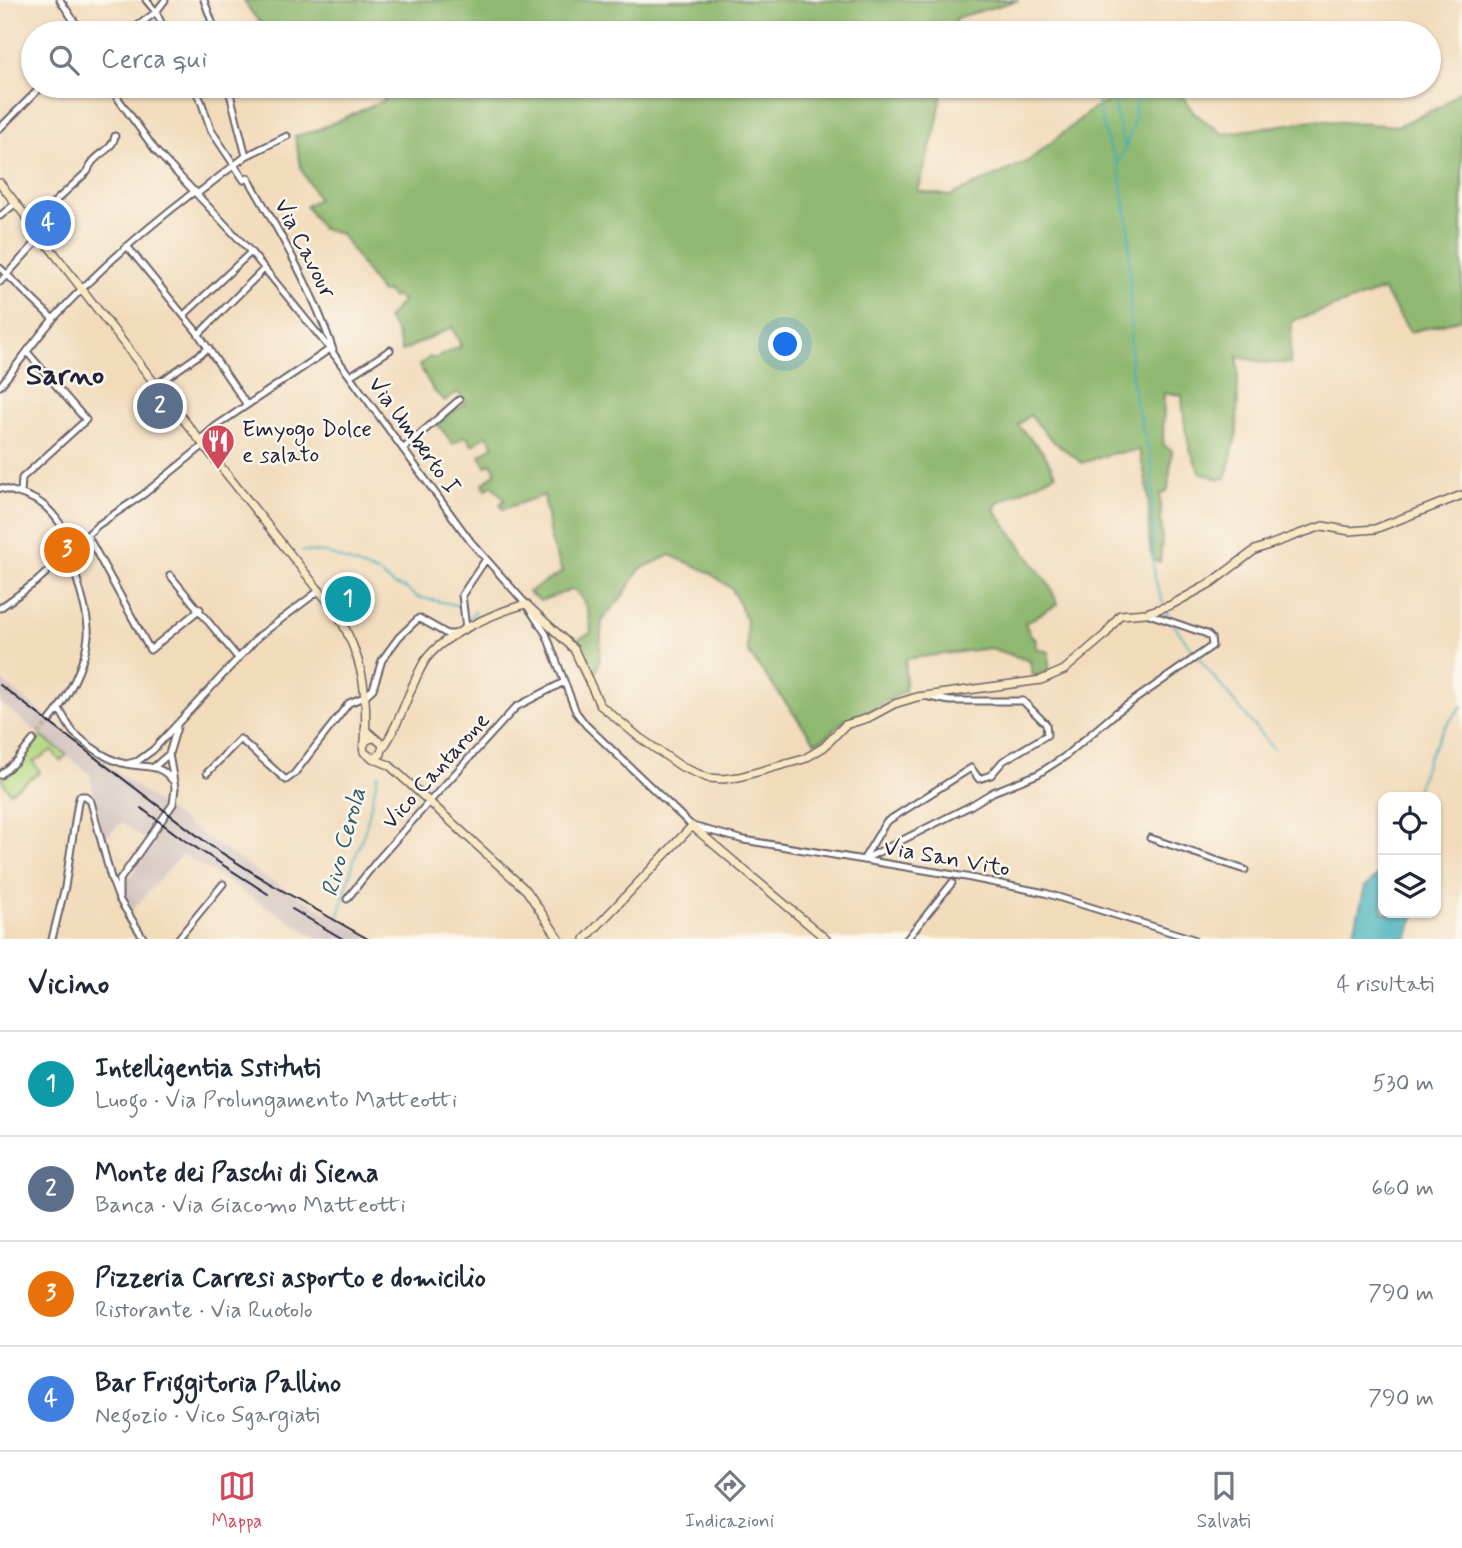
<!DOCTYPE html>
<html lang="it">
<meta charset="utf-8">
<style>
:root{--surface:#fff;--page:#f6f6f7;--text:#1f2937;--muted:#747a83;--line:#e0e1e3;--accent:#d1495b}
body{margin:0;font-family:Mynerve,sans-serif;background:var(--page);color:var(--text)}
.controls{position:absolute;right:21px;bottom:21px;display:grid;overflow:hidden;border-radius:14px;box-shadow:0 2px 5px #0004}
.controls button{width:63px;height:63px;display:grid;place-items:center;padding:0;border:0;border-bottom:2px solid var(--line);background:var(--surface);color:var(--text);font:35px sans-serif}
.you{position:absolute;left:786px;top:345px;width:24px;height:24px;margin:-18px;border:5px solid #fff;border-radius:50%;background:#1a73e8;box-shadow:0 0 0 10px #1a73e833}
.badge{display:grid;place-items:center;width:46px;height:46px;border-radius:50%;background:var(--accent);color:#fff;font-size:23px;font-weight:700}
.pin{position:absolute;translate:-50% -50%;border:4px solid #fff;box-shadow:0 2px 7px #0006}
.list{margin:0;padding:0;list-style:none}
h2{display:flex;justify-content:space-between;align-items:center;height:91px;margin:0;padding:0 28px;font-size:30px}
h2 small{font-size:23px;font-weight:400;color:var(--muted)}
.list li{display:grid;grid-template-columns:46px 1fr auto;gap:21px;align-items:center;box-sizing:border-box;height:105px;padding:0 28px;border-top:2px solid var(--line)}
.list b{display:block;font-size:26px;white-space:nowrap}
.list p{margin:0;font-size:23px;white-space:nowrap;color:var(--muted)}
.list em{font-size:23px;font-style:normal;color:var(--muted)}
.icon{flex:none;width:38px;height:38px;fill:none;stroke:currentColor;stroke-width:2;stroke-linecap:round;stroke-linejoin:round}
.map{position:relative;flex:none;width:1462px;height:939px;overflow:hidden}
.search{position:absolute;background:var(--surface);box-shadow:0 2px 5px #0004;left:21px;right:21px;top:21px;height:77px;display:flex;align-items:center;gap:18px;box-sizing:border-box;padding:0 24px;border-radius:38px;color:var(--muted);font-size:26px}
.sheet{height:511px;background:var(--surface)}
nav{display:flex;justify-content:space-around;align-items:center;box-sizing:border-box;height:98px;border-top:2px solid var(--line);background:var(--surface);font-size:19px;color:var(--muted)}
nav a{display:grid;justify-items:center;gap:4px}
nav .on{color:var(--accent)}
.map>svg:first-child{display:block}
</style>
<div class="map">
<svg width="1462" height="939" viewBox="0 0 1462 939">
<rect width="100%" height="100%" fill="#fbf7ec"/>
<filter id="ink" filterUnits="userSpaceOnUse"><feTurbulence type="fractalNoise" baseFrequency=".0143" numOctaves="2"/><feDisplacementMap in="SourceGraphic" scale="14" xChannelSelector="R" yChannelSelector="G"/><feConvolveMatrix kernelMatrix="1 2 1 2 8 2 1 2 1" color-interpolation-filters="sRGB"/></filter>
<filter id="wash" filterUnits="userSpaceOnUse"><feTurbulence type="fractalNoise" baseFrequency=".00686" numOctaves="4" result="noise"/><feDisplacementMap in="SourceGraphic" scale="28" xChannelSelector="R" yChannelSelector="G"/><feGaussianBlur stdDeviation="1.57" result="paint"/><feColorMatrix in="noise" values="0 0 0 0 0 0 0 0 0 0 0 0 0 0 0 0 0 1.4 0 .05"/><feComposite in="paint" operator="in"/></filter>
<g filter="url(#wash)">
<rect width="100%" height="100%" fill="#f2dbbb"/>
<path fill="#d0c0bc" d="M0,680L165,809L265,877L374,939H319L182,854L130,913L124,900V886L151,845L122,822L106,837H102L90,774L0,703Z"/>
<path fill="#b4d881" stroke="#6b7d5e" stroke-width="2" d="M41,736L67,755L60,761L52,750L33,762L40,772L10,792L1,779L21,763Z"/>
<path fill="#8fb86f" stroke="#586d55" stroke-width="2" d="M244,0H1019L956,18L953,33H300L293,24C289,27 282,33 278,33C265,33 249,10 244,0Z
M376,86H943L937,123L918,191L950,196L1027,162L1090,111L1134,86H1176L1193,112L1223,134L1314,120L1397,126L1442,106L1462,89V319L1410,332L1383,290L1292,321L1290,363H1266L1238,357L1237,433L1226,478L1219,479L1201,473C1186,448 1184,423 1182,395L1164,393L1163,445L1172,450L1168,490L1160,495L1162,540L1160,562L1153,560C1148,542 1149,529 1149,511C1149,490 1144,470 1139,450L1110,454L1082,463L1053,441L1030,415L1018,425C1025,434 1033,441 1041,450C1047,456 1050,467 1056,474L999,502L994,509L1049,585L1058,604L1025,623L1030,634L1036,640V648L1049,652V670L1033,676L1030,661L990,648L906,659L905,691L866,713L844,721L825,738L815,742L748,652L746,619L732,589L707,571L670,555L640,569L622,597L602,620L599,664L593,679L572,642L591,633C590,614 587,603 574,589L540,601L528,592L562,572L551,543L544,495L503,509L500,504L505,500L492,485L486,490L483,484L496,472L491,463L486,466L480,456L494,445L487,435L472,445L466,436L453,444L437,423L466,403L458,392L445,401L434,391L419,365L430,357L434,359L461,346L452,327L402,351L396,331L387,319L403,301L395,296L392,298L387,291L381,293L341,234L322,229L306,206L318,199L301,169L295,136L315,131L385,100Z"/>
<path fill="#3eadba" stroke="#30687a" stroke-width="2" d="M1383,871V913H1415L1407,939H1352L1365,887Z"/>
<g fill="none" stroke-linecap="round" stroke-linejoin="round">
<path stroke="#3eadba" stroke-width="2" d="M1093,86L1108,144L1118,163L1129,230L1131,370L1135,400L1152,462L1153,561L1155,579L1163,603
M1112,86L1116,115L1125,148L1119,162
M1126,146L1133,125L1138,86
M302,551L326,553L378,573L394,585L405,588L417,597L461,606
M1165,609L1170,619
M469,618L475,612
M1173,624L1213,676L1273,749
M1414,797L1429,756L1444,728L1462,706
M338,919L354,860L366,827L378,774
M332,939V938"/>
</g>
</g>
<g filter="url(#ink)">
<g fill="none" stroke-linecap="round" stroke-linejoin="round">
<path stroke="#c8b6a1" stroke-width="5" stroke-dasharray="5 2.5" stroke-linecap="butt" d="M33,740L50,720"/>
<g stroke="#6b6368" stroke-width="9">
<path id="street" d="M60,0L82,33
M146,0L156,12L166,33
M204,0L216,33
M128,33L156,12L165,0
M109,86L156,151L251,252L330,349L471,542L526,604L546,634L576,712L586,725L692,826L744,840L966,877L1045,893L1193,939
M193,86L201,101L211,130L244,180L248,178C279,231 314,292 333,350
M228,86L246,156
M0,128L42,86
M197,194L246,156L287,136
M0,216L16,203
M28,220L50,206L88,171C92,154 112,153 115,136
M127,246L197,332L247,405
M0,268L53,319
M0,282L41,237
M184,315L251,252
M199,334L264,269
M350,376L390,350
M156,385L209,348
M0,386C18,364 35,340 54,318C96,272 145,229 195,191
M200,440L216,426L330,349
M403,449L459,400
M0,488C42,498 49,505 72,542L69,551C74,574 90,614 88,636C86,662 67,700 50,720
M21,493L22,478L86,420L27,352
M87,535L150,650L200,609
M170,575L238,658
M0,608L36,582L98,525L144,494L204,445
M466,629L462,595L486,559
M59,709C64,716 68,726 74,733C87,745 109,761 126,764C144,768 160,763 172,780
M126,764L138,761L153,750L259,636L320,590
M154,767L169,754
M207,773L240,739L286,780L294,774L349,703L364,697L373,689L382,660L399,637L419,618L447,634H456
M0,775L16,761L33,740
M1150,838L1245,870
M863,860L970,806L993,792L1038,774L1064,757L1117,712L1212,646L1211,638L1207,634L1146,613
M863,860L886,822L971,768L979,779L991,775L1003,761L1047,735L1046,724L1023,701H950L929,697
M347,899L376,862L429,802L516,707L564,682
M52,939L65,887L78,802L80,796H86L91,802L111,878L119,899
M144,939L119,899V881L173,804L175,788L169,754L177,727
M178,939L223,884
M907,939L952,883"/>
</g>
<g stroke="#6b6368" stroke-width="10">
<path id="secondary" d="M0,183L156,385L337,613C363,659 368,690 365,743
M365,729L383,745L381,754L372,758L364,752C362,745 365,739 373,738
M383,748C401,722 408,691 423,664C438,636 497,612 526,604L574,649L600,705L640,738L682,767L708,778L723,779L739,777L804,759L824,747L845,725L868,718L894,704L917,697L1041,680L1064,670L1105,635L1120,615L1146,613L1171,605L1211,583L1255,550L1302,533L1323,526L1350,531L1375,529L1462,495
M372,758L389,765L527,891L559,939
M585,939L692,826L826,939"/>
</g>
<use href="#street" stroke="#fff" stroke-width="5"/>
<use href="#secondary" stroke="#fae7c3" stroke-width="7"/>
<path stroke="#22223b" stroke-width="2" d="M0,685L211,846L269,883L368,939
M141,808L184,840L268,894
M292,909L343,939"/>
</g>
</g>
<defs>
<g id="restaurant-pin" transform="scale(1.75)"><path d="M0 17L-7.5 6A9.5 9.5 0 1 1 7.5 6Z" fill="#d1495b" stroke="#fbf7ec"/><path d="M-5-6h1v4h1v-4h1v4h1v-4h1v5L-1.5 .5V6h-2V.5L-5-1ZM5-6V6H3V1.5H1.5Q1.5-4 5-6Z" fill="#fff"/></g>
</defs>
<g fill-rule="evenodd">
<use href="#restaurant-pin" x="218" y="441"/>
</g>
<g text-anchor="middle" stroke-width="5" stroke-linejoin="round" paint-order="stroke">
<g font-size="23" fill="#22223b" stroke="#fbf7ec">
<text transform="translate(306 248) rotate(63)" y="8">Via Cavour</text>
<text transform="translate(415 435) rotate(54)" y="8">Via Umberto I</text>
<text transform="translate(435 770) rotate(-48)" y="8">Vico Cantarone</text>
<text transform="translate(947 857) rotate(10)" y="8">Via San Vito</text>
</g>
<g font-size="23" fill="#22223b" stroke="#fbf7ec" text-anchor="start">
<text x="242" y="436">Emyogo Dolce<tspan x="242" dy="26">e salato</tspan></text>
</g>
<g font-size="24" font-style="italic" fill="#2d5a6e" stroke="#fbf7ec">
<text transform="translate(343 842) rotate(-75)" y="8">Rivo Cerola</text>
</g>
<g font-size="30" font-weight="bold" fill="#22223b" stroke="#fbf7ec">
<text x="65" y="384">Sarno</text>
</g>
</g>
</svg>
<div class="controls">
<button><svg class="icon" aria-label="locate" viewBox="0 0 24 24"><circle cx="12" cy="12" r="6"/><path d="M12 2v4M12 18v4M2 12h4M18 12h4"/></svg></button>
<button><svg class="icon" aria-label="layers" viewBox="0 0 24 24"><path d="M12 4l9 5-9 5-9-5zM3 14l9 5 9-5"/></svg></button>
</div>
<div class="you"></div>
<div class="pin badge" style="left:348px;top:599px;background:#0f9aa8">1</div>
<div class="pin badge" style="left:160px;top:406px;background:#5c6f8a">2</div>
<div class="pin badge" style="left:67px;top:550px;background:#e8710a">3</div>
<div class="pin badge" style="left:48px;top:223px;background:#3f7fe0">4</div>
<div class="search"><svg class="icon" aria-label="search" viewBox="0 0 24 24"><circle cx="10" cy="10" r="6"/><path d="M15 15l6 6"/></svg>Cerca qui</div>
</div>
<section class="sheet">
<h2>Vicino<small>4 risultati</small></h2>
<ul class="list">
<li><span class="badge" style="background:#0f9aa8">1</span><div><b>Intelligentia Sstituti</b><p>Luogo · Via Prolungamento Matteotti</p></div><em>530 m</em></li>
<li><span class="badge" style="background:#5c6f8a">2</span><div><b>Monte dei Paschi di Siena</b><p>Banca · Via Giacomo Matteotti</p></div><em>660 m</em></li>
<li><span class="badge" style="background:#e8710a">3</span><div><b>Pizzeria Carresi asporto e domicilio</b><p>Ristorante · Via Ruotolo</p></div><em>790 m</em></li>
<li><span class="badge" style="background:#3f7fe0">4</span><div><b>Bar Friggitoria Pallino</b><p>Negozio · Vico Sgargiati</p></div><em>790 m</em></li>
</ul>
</section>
<nav>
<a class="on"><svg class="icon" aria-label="map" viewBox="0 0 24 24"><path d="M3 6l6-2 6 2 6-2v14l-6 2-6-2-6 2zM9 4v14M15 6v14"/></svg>Mappa</a>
<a><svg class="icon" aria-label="directions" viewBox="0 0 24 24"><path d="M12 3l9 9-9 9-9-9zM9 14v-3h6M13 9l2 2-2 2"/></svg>Indicazioni</a>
<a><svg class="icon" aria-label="saved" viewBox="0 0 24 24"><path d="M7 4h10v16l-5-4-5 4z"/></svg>Salvati</a>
</nav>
